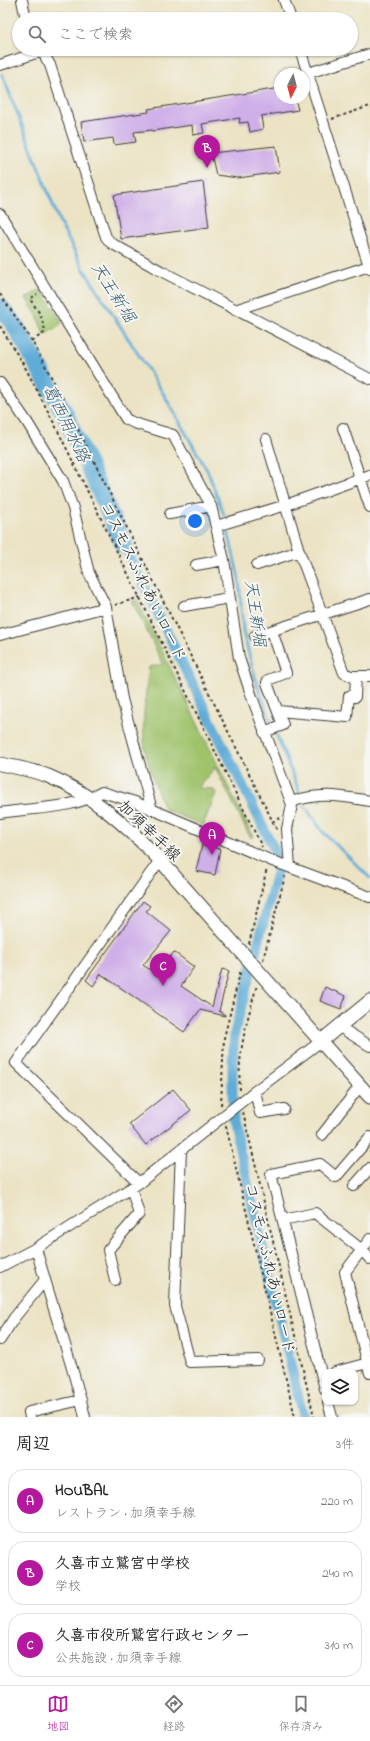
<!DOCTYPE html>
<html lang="ja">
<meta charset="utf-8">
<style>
:root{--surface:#fff;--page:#f2f2f2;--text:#202124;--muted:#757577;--line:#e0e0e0;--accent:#b5179e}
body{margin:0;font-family:"Indie Flower","Klee One",sans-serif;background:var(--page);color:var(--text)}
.controls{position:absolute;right:12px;bottom:12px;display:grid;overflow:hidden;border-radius:8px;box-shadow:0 1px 3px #0004}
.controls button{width:36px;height:36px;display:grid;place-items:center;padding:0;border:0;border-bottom:1px solid var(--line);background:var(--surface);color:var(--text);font:20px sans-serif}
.compass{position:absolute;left:274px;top:68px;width:36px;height:36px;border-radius:50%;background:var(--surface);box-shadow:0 1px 3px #0004;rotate:186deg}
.you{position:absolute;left:195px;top:521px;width:14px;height:14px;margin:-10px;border:3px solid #fff;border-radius:50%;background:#1a73e8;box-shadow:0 0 0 6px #1a73e833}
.badge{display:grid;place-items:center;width:26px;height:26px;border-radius:50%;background:var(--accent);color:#fff;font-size:13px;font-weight:700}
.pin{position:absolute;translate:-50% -33px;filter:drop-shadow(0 1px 2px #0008)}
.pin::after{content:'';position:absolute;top:21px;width:14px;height:12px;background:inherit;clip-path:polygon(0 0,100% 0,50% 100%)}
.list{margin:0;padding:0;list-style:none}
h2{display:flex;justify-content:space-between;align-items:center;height:52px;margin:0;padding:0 16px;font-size:17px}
h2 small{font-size:13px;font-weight:400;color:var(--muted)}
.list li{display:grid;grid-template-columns:26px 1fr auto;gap:12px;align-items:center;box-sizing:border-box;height:64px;margin:0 8px 8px;padding:0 8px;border:1px solid var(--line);border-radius:16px}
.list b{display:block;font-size:15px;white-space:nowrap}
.list p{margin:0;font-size:13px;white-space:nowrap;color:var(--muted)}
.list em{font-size:13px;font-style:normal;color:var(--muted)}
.icon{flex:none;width:22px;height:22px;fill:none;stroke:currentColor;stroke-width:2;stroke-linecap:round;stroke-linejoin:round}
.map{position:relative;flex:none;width:370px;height:1417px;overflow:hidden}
.search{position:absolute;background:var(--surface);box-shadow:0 1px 3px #0004;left:12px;right:12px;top:12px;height:44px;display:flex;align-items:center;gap:10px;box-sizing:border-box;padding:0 14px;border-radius:22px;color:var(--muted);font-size:15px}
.sheet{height:268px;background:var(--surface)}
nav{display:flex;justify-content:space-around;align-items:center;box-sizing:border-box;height:56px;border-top:1px solid var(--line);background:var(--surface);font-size:11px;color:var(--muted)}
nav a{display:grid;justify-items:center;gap:2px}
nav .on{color:var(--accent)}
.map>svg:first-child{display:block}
</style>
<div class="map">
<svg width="370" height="1417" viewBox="0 0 370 1417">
<rect width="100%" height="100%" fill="#f6f6f2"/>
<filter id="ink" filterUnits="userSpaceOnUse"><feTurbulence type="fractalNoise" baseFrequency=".025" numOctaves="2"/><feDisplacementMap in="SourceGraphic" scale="8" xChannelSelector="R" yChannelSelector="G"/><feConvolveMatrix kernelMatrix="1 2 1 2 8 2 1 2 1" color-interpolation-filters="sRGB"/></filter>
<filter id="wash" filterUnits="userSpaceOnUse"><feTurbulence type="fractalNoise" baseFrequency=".012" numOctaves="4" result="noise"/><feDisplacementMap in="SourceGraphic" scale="16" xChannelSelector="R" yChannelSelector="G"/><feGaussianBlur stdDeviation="0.9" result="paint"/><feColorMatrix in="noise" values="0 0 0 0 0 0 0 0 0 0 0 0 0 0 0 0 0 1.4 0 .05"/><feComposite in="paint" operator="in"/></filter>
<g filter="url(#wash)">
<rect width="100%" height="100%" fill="#ebe3c4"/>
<path fill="#9fc26b" stroke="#5e6f44" d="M41,289L61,321V325L44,335L37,315L26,298Z
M137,600L253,837H250L215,767L198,788L213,789L216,793L203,825L164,809C157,788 146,764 144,741C142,717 146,692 149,667L163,664L132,601Z"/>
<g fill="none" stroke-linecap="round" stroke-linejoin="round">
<path stroke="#5eacd7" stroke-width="3" d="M2,74L60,223L83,268L163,393L208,472L224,515
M228,531L239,579L243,632L258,688L271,721
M277,736L299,791
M305,806L322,831L370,878"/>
<path stroke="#5eacd7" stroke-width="10" d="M124,545L274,849L277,871L235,1031C231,1063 232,1094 234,1126L303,1417"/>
<path stroke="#5eacd7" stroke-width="18" d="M0,307L14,324L64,412L124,545"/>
</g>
<g id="blocks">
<path fill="#cfafe8" d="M280,88V98H295L298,110L261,116L263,129L250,132L248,122L239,123L240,118L202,124L204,133L193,135L192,125L152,131V130L134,132L136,142L114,145L113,138L84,142L81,122L149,112L148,109Z
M276,146L280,172L238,178L216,175L211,153Z
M203,182L209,227L121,239L114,195Z
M202,845L220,849L215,875L196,871Z
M143,901L150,906L146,911L171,931L143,965L156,974L174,952L194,967L181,986L212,1007L222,969L229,971L219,1011L225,1015V1016L200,1010L184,1032L101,974L93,986L86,980Z
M325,987L346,996L341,1009L320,1001Z
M173,1089L191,1110L146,1145L129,1124Z"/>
</g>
</g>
<g filter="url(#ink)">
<use href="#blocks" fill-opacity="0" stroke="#3b3a35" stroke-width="1"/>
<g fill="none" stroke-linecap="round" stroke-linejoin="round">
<g stroke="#3b3a35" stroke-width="12">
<path id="minor" d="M22,0L26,19
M284,0L291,19
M41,49L50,65L106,237L111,243L161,271L370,379
M300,49L370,269
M0,65L42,51
M308,73L370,54
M0,214L126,419L134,423L173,435L211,506L224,560L239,658L253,700L291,802
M235,310L369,266
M0,383L27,422L63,481L73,508L89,573L106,607L122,699L152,810
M343,428L370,507
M266,439L299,551L344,673L351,676H370
M170,514L211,506
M216,526L286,505L370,475
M196,565L224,560
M257,565L299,551
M184,606L229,598
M0,635L106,607
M255,636L370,599
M278,711L347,717L349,696L355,697L356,676
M264,732L283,725L267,683L268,680L286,673L272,631
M0,813C35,807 71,810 102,792L135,802L270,860L370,897
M290,867L287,829L292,805L291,802C321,792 339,796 370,801
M338,1026L370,1046
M255,1091L260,1113L284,1109
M322,1135L360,1086
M181,1150L175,1306L190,1362L258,1360
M139,1183L16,1063L160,860
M354,1186L370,1168
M283,1220L315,1213L362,1250L370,1259
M370,1239L345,1272L370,1373
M36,1248C51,1305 72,1360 85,1417
M0,1267L36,1248L139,1183L255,1091L320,1042
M115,1280L108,1250L139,1214L131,1188
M0,1340L14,1318L44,1281
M335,1372L368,1363
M325,1389L271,1174L320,1164L336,1177L370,1137
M328,1402L332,1417
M30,1417L29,1412L81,1400"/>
</g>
<g stroke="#3b3a35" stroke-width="15">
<path id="major" d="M0,764C16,767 32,770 48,776C92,794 127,826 160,860L370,1097
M320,1042L370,1001"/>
</g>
<path stroke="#3b3a35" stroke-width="2" stroke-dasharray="3 3" stroke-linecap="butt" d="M332,119L370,106
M0,294L32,341L64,401L277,830
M0,326L26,369L57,429L262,847
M32,341L44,333L45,330L40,314L30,299L37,294
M115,605L140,597
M272,822L280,818
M249,944L267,868
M263,960L285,876
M240,1090C237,1054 247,1020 257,985
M221,1105L224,1038L241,969
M243,1112L314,1417
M226,1126L295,1417"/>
<use href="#minor" stroke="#fff" stroke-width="10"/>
<use href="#major" stroke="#fff" stroke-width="13"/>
</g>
</g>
<g text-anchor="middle" stroke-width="4" stroke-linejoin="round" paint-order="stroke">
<g font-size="16" fill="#1c1c1c" stroke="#f6f6f2">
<text transform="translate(144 581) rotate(64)" y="6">コスモスふれあいロード</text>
<text transform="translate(150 830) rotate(44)" y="6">加須幸手線</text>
<text transform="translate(271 1268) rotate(77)" y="6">コスモスふれあいロード</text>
</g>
<g font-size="17" font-style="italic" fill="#3a5d70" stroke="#f6f6f2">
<text transform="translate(114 292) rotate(58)" y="6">天王新堀</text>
<text transform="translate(67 423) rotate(64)" y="6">葛西用水路</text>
<text transform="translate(256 613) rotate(82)" y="6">天王新堀</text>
</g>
</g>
</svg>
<div class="controls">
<button><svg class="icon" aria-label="layers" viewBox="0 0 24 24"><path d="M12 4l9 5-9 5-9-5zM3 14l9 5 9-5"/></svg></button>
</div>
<svg class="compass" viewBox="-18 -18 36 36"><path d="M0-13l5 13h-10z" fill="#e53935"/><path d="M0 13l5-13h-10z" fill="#757577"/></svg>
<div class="you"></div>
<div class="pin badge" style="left:212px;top:855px">A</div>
<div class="pin badge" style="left:207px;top:168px">B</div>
<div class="pin badge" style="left:163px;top:986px">C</div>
<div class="search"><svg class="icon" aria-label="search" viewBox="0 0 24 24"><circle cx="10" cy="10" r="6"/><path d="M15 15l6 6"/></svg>ここで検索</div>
</div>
<section class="sheet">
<h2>周辺<small>3件</small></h2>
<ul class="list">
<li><span class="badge">A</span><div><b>HOUBAL</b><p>レストラン · 加須幸手線</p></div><em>220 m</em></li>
<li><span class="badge">B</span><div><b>久喜市立鷲宮中学校</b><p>学校</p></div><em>240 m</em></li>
<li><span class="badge">C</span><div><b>久喜市役所鷲宮行政センター</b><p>公共施設 · 加須幸手線</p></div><em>310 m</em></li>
</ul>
</section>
<nav>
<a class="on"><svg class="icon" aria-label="map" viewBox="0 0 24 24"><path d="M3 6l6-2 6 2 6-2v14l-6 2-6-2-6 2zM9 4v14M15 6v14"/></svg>地図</a>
<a><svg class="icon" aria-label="directions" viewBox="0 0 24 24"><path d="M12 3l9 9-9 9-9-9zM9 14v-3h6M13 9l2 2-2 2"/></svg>経路</a>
<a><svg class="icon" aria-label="saved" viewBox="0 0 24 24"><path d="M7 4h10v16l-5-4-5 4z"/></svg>保存済み</a>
</nav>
